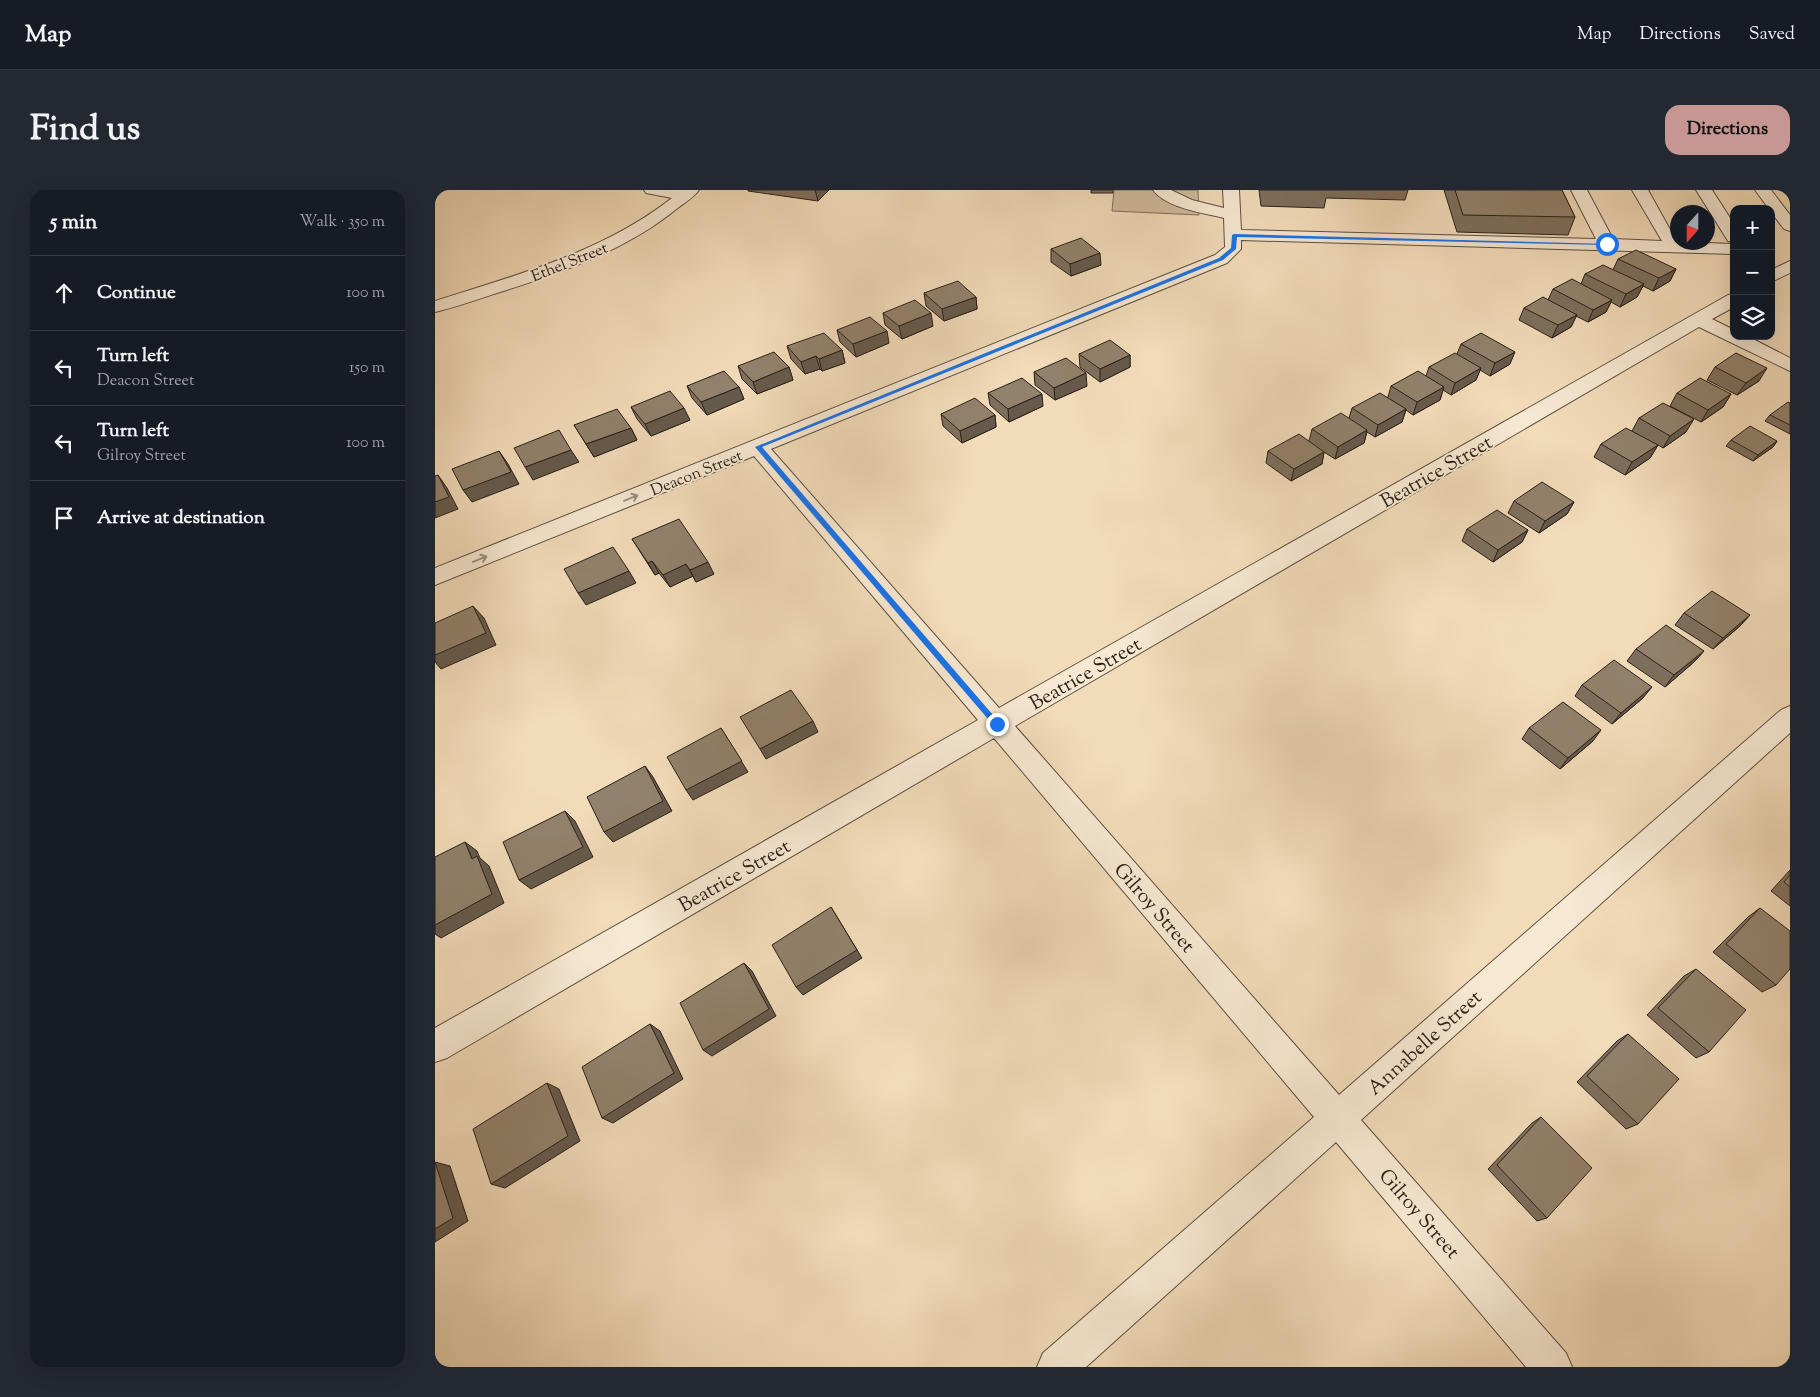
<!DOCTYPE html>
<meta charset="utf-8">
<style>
:root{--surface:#171b24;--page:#242831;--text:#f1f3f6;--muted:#9ea1a6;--line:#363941;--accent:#c59692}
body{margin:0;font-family:"Sorts Mill Goudy",serif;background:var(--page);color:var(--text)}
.controls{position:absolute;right:15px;top:15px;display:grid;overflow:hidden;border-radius:10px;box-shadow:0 5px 20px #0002}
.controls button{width:45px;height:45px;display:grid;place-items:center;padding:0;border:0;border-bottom:1px solid var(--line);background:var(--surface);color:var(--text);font:25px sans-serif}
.compass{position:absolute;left:1235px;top:15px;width:45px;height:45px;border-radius:50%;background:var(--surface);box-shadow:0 5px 20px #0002;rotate:201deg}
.stop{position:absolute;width:15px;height:15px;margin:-11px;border:4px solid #1a73e8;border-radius:50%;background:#fff}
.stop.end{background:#1a73e8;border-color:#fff;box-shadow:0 1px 5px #0008}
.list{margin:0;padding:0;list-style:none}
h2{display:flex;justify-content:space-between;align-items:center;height:65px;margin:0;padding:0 20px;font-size:21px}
h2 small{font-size:16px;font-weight:400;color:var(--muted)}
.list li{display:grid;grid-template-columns:32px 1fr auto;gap:15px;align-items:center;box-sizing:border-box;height:75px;padding:0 20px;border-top:1px solid var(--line)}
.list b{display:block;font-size:19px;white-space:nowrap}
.list p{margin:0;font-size:16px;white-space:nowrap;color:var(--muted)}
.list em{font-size:16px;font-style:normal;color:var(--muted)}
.icon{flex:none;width:28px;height:28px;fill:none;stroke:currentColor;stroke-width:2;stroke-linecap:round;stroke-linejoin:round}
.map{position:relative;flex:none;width:1355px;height:1177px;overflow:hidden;border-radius:15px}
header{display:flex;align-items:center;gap:30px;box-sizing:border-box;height:70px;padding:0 25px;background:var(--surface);border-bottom:1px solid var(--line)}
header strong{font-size:24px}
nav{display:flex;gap:28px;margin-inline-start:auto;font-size:18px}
.intro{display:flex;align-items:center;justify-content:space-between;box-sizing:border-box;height:120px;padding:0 30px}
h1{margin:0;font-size:35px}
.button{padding:12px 22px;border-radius:15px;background:var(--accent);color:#111;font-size:18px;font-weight:700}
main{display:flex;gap:30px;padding:0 30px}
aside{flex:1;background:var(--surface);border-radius:15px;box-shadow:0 5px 20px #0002}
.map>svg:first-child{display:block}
</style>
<header>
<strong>Map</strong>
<nav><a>Map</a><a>Directions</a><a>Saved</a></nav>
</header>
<div class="intro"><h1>Find us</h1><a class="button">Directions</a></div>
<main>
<aside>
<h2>5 min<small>Walk · 350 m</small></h2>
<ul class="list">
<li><svg class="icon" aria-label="ahead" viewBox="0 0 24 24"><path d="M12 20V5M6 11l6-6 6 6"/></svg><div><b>Continue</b></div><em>100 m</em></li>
<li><svg class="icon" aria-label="left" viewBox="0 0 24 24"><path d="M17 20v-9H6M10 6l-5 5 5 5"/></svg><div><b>Turn left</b><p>Deacon Street</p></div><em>150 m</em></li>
<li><svg class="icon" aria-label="left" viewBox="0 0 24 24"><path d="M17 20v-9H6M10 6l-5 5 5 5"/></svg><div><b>Turn left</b><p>Gilroy Street</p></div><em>100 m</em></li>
<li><svg class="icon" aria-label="arrive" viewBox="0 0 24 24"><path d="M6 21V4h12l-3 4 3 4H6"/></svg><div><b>Arrive at destination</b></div></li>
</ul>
</aside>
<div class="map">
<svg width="1355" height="1177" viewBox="0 0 1355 1177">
<rect width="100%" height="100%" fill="#f2dbb9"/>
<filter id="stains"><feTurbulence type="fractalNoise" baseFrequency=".004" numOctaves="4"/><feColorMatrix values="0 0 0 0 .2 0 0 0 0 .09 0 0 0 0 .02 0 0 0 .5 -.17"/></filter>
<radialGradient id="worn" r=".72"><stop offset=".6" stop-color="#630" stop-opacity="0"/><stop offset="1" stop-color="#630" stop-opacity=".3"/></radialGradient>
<path fill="#d0bb9e" stroke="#7e6e5c" d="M679,0H763L764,25L677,21Z"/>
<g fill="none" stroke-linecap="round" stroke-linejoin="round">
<g stroke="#5d4f41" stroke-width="2">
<path id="minor" d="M209,0H264C259,7 251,12 244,17C192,60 126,83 62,103C41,110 21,117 0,122V111C82,85 168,62 237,8L211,3Z
M718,0H736L757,10L789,18L788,0H804L806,40L1161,49L1136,0H1152L1178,49L1227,51L1197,0H1213L1242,52L1299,54V64L806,50V59L792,73L336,259L564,518L1293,105L1299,104V117L1277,129L1299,140V146H1312L1355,168V181L1264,137L580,536L904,905L1346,520L1355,516V543L926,930L1131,1163L1137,1177H1091L901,952L651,1177H602L608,1163L879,927L559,548L12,868L0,872V838L543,530L319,266L0,395V378L780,65L790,57L789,28C769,23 731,18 718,0Z
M1261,0H1277L1299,34V52L1293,51Z
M1320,0H1336L1355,25V41L1349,39L1336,22V19H1334Z
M1355,71V83L1336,92V80Z"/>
</g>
<use href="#minor" fill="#f7e8d2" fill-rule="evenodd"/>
</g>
<path fill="#7e6f5d" stroke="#2b2019" d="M313,0H394L383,11L313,1Z
M656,0H678V3H656Z
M824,0H973L970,10L891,8L889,18L826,16Z
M1009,0H1127L1140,27L1133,45L1022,42Z
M616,59L666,75L636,86L616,72Z
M1183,69L1241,79L1235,91L1218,101L1208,96L1202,107L1185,117L1176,112L1171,122L1153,132L1141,126L1136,137L1117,148L1084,130L1089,118L1113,110L1118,99L1146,94L1150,84L1178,80Z
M489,103L541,107L542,119L509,131L491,116Z
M448,123L498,136L467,149L450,135Z
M402,140L454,153L421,167L405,152Z
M1026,154L1075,174L1055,186L1045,180L1041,190L1016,205L1008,200L1005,210L978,225L971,220L967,232L940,247L932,242L929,253L900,269L889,262L887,274L856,291L831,273L833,261L874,251L877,239L914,228L917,218L953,207L956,196L991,186L994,177L1022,164Z
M352,156L407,160L410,173L387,181L385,179L370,184L356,169Z
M644,164L695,165V177L665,192L645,177Z
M303,176L354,177L358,190L322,204L307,189Z
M1280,177L1324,191L1302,205L1272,190Z
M599,182L652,196L620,210L600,195Z
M252,196L304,197L309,209L272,225L257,208Z
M553,203L608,216L574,232L555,215Z
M1242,203L1296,204L1288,217L1266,232L1235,216Z
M1355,213V244L1330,231L1335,225Z
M196,217L255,230L216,246L202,229Z
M506,224L560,225L561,237L527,253L508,236Z
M1204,228L1251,242L1228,258L1223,255L1215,268L1190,285L1159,267L1166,254L1197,241Z
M139,235L196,238L202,250L159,267Z
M1296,250L1342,251L1338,257L1318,271L1291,256Z
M1079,311L1139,312L1132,324L1104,343L1073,323Z
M1032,339L1093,340L1087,352L1058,372L1027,351Z
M197,349L279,384L261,392L258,386L235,397L224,383L220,385Z
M1249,423L1315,425L1305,436L1278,459L1240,435Z
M1201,459L1269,461L1259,472L1230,497L1192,471Z
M1147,495L1208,508L1177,534L1140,506Z
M1094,538L1158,551L1125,579L1087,549Z
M1355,680V716L1336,701Z
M1325,718L1341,795L1327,802L1278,762L1313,727Z
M1261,779L1274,862L1261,868L1212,825L1249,786Z
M1193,844L1203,934L1191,939L1142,892L1182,851Z
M1106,927L1112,1028L1102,1031L1053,979L1097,933Z"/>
<path fill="#665a4c" stroke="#2b2019" d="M380,0H394L383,11Z
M665,63L666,75L636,86L635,74Z
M1241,79L1235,91L1218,101L1224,88Z
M1209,94L1202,107L1185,117L1191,104Z
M541,107L542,119L509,131L507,119Z
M1177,110L1171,122L1153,132L1158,120Z
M496,123L498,136L467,149L464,136Z
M1142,125L1136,137L1117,148L1123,135Z
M452,141L454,153L421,167L418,154Z
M407,160L410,173L387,181L384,169Z
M1080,162L1075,174L1055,186L1060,173Z
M695,165V177L665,192V179Z
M381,166L385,179L370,184L366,172Z
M354,177L358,190L322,204L318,192Z
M1046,178L1041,190L1016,205L1020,193Z
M1332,178L1324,191L1302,205L1311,193Z
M651,183L652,196L620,210L619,198Z
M304,197L309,209L272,225L266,212Z
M1009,197L1005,210L978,225L982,212Z
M607,204L608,216L574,232L573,219Z
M1296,204L1288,217L1266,232L1273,220Z
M249,218L255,230L216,246L210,234Z
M971,219L967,232L940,247L943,235Z
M560,225L561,237L527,253L525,241Z
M1259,229L1251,242L1228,258L1235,246Z
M196,238L202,250L159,267L151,254Z
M932,240L929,253L900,269L903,257Z
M1342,251L1338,257L1318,271L1323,265Z
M1223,255L1215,268L1190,285L1197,272Z
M136,260L144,272L98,290L90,277Z
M64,261L73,274L84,294L37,312L28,300Z
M889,262L887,274L856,291L859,279Z
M3,285L12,298L23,319L0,328V312Z
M1139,312L1132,324L1104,343L1110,331Z
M1093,340L1087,352L1058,372L1063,360Z
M217,371L224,383L220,385L213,373Z
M273,372L279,384L261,392L255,380Z
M251,374L258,386L235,397L228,385Z
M194,381L201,393L151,415L143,403Z
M38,416L49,428L61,455L6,479L0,472V465Z
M1315,425L1305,436L1278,459L1288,448Z
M1269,461L1259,472L1230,497L1239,485Z
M1217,497L1208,508L1177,534L1186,523Z
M378,531L383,542L331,569L325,559Z
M286,538L313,582L258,610L251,600Z
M1166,540L1158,551L1125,579L1133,568Z
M210,576L218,587L237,621L178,652L169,642Z
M130,621L140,631L158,667L96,699L84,690Z
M30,652L42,661L45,668L54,676L69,713L6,748L0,744V735L37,669Z
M396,717L427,768L368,805L361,797Z
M309,773L317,781L341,826L277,866L268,860Z
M215,834L225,841L248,889L178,933L167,928Z
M112,893L124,899L145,951L70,998L56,994Z
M0,972L15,976L33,1031L0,1052Z"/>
<path fill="#92816c" stroke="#2b2019" d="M1020,0H1127L1140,27L1028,25Z
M646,48L665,63L635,74L616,59Z
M1201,60L1241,79L1224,88L1183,69Z
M1168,75L1209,94L1191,104L1150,84Z
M1137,89L1177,110L1158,120L1118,99Z
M523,91L541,107L507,119L489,103Z
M1108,107L1142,125L1123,135L1089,118Z
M480,110L496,123L464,136L448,123Z
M435,127L452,141L418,154L402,140Z
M389,143L407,160L384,169L381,166L366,172L352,156Z
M1046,143L1080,162L1060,173L1026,154Z
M675,150L695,165L665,179L644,164Z
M339,162L354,177L318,192L303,176Z
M1020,163L1046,178L1020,193L994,177Z
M1301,163L1332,178L1311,193L1280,177Z
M631,168L651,183L619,198L599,182Z
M289,181L304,197L266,212L252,196Z
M983,181L1009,197L982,212L956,196Z
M587,188L607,204L573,219L553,203Z
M1265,188L1296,204L1273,220L1242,203Z
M235,201L249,218L210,234L196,217Z
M945,203L971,219L943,235L917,218Z
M540,208L560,225L525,241L506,224Z
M1353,212L1355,213V235L1335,225Z
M1228,213L1259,229L1235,246L1204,228Z
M182,219L196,238L151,254L139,235Z
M906,223L932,240L903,257L877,239Z
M1315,236L1342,251L1323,265L1296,250Z
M1191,238L1223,255L1197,272L1166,254Z
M124,240L136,260L90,277L79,258Z
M864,244L889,262L859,279L833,261Z
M64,261L76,282L28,300L17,279Z
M3,285L14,307L0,312V286Z
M1107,292L1139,312L1110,331L1079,311Z
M1062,320L1093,340L1063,360L1032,339Z
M244,329L273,372L255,380L251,374L228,385L217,371L213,373L197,349Z
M178,357L194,381L143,403L129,379Z
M1277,401L1315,425L1288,448L1249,423Z
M38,416L51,443L0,465V433Z
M1231,435L1269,461L1239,485L1201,459Z
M1179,470L1217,497L1186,523L1147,495Z
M356,500L378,531L325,559L305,527Z
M1128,512L1166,540L1133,568L1094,538Z
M286,538L307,571L251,600L232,567Z
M210,576L228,611L169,642L152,607Z
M130,621L148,657L84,690L68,652Z
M30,652L37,669L42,666L57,704L0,735V667Z
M1355,685V697L1349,692Z
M396,717L422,760L361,797L337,755Z
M1325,718L1355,741V779L1341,795L1291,754Z
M309,773L334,819L268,860L245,813Z
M1261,779L1311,820L1274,862L1223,818Z
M215,834L239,883L167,928L147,877Z
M1193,844L1244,889L1203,934L1152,886Z
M112,893L133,946L56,994L38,939Z
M1106,927L1157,978L1112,1028L1062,975Z
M0,972L18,1028L0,1039Z"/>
<defs><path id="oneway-shaft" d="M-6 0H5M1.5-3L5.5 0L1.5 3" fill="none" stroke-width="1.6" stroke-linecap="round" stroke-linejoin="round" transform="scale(1.25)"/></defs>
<g stroke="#9b8e7f">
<use href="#oneway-shaft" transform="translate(196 308) rotate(-22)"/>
<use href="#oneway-shaft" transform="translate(45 369) rotate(-22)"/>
</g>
<path fill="#1a73e8" d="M799,44L1175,54L1172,55L802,47L801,59L788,70L327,257L564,532V536H559L320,257L784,68L796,58L797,45Z"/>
<g text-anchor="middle" stroke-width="4" stroke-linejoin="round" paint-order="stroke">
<g font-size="16" fill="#2b2019" stroke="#f7e8d2">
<text transform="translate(134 71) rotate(-22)" y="6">Ethel Street</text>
<text transform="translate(261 282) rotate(-22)" y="6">Deacon Street</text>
</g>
<g font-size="20" fill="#2b2019" stroke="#f7e8d2">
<text transform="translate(1001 281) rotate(-30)" y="7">Beatrice Street</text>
<text transform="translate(650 483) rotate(-30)" y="7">Beatrice Street</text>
<text transform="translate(299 685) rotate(-30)" y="7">Beatrice Street</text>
<text transform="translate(720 717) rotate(49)" y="7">Gilroy Street</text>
<text transform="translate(989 852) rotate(-42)" y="7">Annabelle Street</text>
<text transform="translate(985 1023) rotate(49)" y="7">Gilroy Street</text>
</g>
</g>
<rect width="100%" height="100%" filter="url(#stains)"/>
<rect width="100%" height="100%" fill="url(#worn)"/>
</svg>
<div class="controls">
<button>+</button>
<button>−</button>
<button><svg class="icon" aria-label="layers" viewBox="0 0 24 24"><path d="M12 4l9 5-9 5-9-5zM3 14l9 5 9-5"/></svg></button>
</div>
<svg class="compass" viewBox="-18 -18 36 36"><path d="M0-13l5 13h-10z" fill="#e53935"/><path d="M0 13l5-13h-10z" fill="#9ea1a6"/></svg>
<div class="stop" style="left:1172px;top:54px"></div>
<div class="stop end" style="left:562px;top:534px"></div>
</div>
</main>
